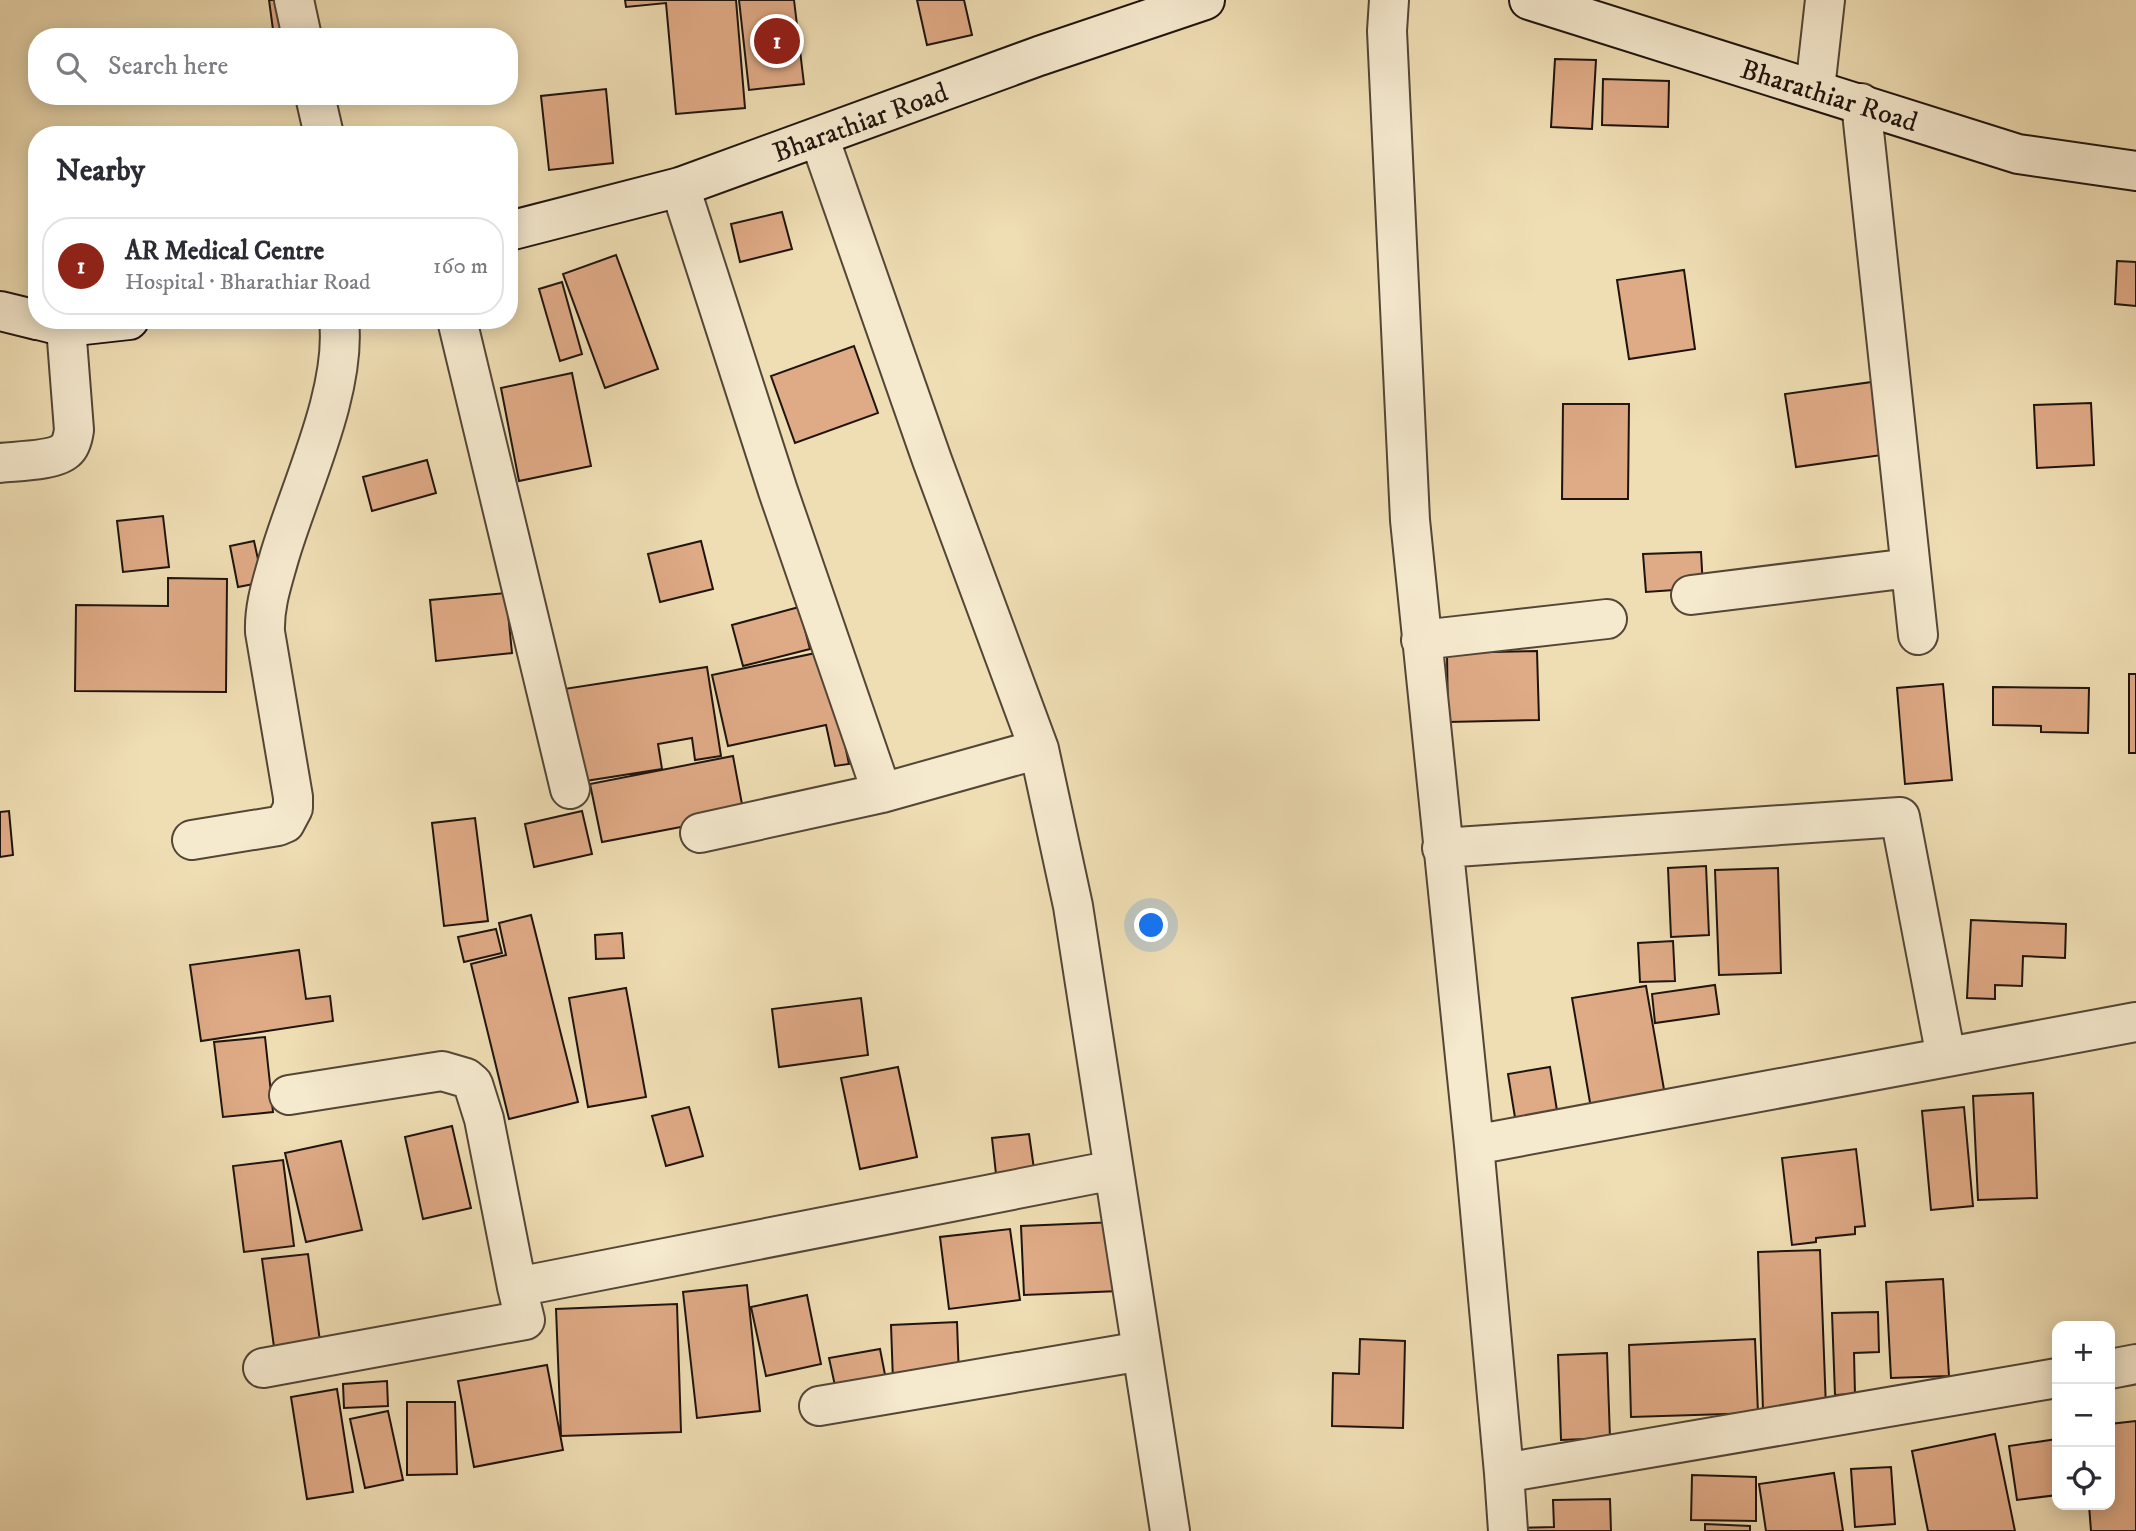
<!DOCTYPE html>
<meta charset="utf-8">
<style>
:root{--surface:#fff;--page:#f2f2f3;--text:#2b2b33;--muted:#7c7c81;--line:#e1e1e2;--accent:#8f2418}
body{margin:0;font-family:"IM FELL DW Pica",serif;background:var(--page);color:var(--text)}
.controls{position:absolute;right:21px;bottom:21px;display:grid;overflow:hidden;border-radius:14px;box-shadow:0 4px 18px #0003}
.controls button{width:63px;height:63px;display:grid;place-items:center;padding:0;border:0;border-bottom:2px solid var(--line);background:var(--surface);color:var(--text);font:35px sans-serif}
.you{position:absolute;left:1152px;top:926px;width:24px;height:24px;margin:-18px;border:5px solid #fff;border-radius:50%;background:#1a73e8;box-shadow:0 0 0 10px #1a73e833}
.badge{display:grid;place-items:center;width:46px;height:46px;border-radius:50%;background:var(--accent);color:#fff;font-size:23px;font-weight:700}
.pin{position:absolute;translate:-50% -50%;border:4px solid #fff;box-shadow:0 2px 7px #0006}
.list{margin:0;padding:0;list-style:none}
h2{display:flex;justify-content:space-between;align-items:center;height:91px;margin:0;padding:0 28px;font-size:30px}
h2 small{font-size:23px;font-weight:400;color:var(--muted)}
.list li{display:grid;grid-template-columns:46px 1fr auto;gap:21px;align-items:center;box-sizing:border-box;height:98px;margin:0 14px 14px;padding:0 14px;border:2px solid var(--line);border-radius:28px}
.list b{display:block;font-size:26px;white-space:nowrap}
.list p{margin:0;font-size:23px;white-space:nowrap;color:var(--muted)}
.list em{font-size:23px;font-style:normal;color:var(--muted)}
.icon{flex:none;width:38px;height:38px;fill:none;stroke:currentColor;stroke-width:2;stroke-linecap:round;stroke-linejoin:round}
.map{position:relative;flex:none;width:2136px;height:1531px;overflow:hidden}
.search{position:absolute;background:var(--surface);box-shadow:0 4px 18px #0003;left:28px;top:28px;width:490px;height:77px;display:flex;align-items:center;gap:18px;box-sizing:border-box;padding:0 24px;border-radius:28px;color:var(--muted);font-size:26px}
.panel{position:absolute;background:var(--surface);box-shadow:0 4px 18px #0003;left:28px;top:126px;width:490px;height:203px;border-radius:28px}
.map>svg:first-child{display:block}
</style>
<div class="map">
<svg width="2136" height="1531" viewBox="0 0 2136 1531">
<rect width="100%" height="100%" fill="#efddb3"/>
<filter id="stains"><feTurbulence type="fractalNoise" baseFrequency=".00286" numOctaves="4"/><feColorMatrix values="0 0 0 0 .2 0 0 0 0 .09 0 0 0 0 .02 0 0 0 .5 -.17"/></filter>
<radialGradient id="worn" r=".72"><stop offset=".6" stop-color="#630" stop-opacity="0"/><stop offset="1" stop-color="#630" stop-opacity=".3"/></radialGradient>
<path fill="#dfaa86" stroke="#1f140e" stroke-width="2" d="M269,0H290L296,37H274Z
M625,0H736L745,108L676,114L666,3L626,7Z
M739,0H794L804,84L749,90Z
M917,0H964L972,35L927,45Z
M1555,59L1596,60L1592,129L1551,127Z
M1603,79L1669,81L1668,127L1602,125Z
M606,89L613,163L549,170L541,96Z
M782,212L792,249L740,262L731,224Z
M616,255L658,369L605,388L563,274Z
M2117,261L2136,262V306L2115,304Z
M1684,270L1695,349L1629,359L1617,280Z
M562,282L582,354L560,361L539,289Z
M854,346L878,413L795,443L771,376Z
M572,373L591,466L519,481L501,388Z
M1872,382L1882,455L1796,467L1785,394Z
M2091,403L2094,465L2037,468L2034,405Z
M1563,404H1629L1628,499H1562Z
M427,460L436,493L372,511L363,477Z
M163,516L169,567L123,572L117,521Z
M254,541L263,582L238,587L230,546Z
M701,541L713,589L660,602L648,554Z
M1701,552L1703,588L1646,592L1643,554Z
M168,578L227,579L226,692L75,691L76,605L168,606Z
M506,593L512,653L436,661L430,600Z
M799,607L810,649L743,666L732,625Z
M825,651L849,764L835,766L826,725L728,746L712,675Z
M1537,651L1539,720L1448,722L1447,653Z
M707,667L721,756L695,760L692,738L658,744L662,769L579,782L564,689Z
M2129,674H2136V753H2129Z
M1943,684L1952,780L1905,784L1897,688Z
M1993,687L2089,688L2088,733L2041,732V726L1993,725Z
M733,756L744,815L602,842L590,784Z
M9,811L13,855L0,857V812Z
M582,811L592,854L534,867L525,824Z
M475,818L488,921L444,926L432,823Z
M1706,866L1709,935L1671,937L1668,868Z
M1778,868L1781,973L1719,975L1715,870Z
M531,915L578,1102L509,1119L471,964L506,955L499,923Z
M1971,920L2066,924L2065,958L2023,956L2022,986L1995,985V999L1967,998Z
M496,929L502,953L464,962L458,937Z
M622,933L624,958L596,959L595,935Z
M1673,941L1675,981L1640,982L1638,943Z
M299,950L306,999L330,996L333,1021L201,1041L190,965Z
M1715,985L1719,1014L1655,1023L1652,994Z
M1646,986L1666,1101L1592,1114L1572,998Z
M626,988L646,1097L588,1107L569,998Z
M861,998L868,1055L779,1067L772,1009Z
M265,1037L273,1112L223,1117L214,1042Z
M898,1067L917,1157L860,1169L841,1078Z
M1550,1067L1559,1123L1517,1130L1508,1074Z
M2033,1093L2037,1198L1978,1200L1973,1096Z
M689,1107L703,1156L666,1166L652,1116Z
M1964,1107L1973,1206L1931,1210L1922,1111Z
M452,1126L471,1208L423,1219L405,1137Z
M1029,1134L1034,1169L996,1174L992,1138Z
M341,1141L362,1230L306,1242L285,1153Z
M1856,1149L1865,1226L1855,1227V1234L1816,1238V1242L1792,1245L1782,1158Z
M283,1160L294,1246L244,1252L233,1166Z
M1116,1222L1119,1291L1024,1295L1021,1226Z
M1010,1229L1020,1300L949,1309L940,1237Z
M1820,1250L1826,1408L1763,1410L1758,1252Z
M308,1254L320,1341L274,1347L262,1259Z
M1943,1279L1949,1376L1891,1378L1886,1282Z
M747,1285L760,1411L697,1418L683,1292Z
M807,1295L821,1364L766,1376L751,1307Z
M677,1304L681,1432L561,1436L556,1309Z
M1878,1312L1879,1352L1854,1353L1855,1394L1835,1395L1832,1313Z
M957,1322L959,1377L893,1381L891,1325Z
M1360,1339L1405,1341L1403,1428L1332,1426L1333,1373L1359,1374Z
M1755,1339L1758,1413L1631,1417L1629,1345Z
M880,1349L887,1385L837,1395L829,1358Z
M1607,1353L1610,1438L1561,1440L1558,1355Z
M547,1365L563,1450L474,1467L458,1381Z
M387,1381L388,1406L344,1408L343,1384Z
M337,1389L353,1492L307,1499L291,1397Z
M407,1402H455L457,1474L407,1475Z
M388,1411L403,1480L365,1488L350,1419Z
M2136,1421V1531H2091L2089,1505H2110V1424Z
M1995,1434L2015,1531H1928L1912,1451Z
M2057,1439V1495L2017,1500L2009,1446Z
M1891,1467L1895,1524L1855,1527L1851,1469Z
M1834,1473L1843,1531H1766L1759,1484Z
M1692,1475L1756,1477V1521L1691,1520Z
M1610,1499L1611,1531H1516V1528L1554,1527L1553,1500Z
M1705,1524L1750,1526V1531H1705Z"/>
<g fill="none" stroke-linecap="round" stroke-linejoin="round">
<g stroke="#534637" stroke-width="42">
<path id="minor" d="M294,0L302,37
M1389,0L1387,31L1410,520L1474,1145L1504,1473
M1815,89L1825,0
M315,96L324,135
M1861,103L1918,635
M819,137L932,460L1039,749L1073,906L1170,1531
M680,187L778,491L882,793
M457,320L570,789
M0,463C16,461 55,461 66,450C71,446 73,437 74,430L66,327
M1691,595L1910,568
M1421,640L1607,619
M700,833L882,793L1039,749
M192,840L278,826L285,823L293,808V797L265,632C264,606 272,583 279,558C299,489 347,392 339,320
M1442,848L1900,817L1946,1057
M289,1095L442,1071L466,1078L473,1084L484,1119L517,1287
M1474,1145L2136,1022
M263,1368L525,1320L517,1287L1114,1170
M2110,1369L2136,1364
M819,1406L1142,1351
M1508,1531L1504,1473L2057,1378"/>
</g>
<g stroke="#1f140e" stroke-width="42">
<g id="secondary">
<path id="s1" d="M1529,0L2018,154L2136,171"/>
<path id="s2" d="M509,231L680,187L1039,56L1205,0"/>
<path d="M0,311L37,320"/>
<path d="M38,320L66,327L129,320"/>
</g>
</g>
<use href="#minor" stroke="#f5e9ce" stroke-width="38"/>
<use href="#secondary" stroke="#f5e9ce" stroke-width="38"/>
</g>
<g text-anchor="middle" stroke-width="5" stroke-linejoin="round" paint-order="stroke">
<g font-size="28" fill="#1f140e" stroke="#f5e9ce">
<text dy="10" stroke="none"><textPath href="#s1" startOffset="315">Bharathiar Road</textPath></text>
<text dy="10" stroke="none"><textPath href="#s2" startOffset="368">Bharathiar Road</textPath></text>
</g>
</g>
<rect width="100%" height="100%" filter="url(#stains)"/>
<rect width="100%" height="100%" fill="url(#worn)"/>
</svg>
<div class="controls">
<button>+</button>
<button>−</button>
<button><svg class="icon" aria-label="locate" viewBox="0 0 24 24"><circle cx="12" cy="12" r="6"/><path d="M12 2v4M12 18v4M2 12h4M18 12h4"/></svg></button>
</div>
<div class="you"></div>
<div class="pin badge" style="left:777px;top:41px">1</div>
<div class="search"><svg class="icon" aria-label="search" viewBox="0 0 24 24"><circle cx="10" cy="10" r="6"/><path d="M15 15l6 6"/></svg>Search here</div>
<section class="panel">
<h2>Nearby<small></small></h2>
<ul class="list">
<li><span class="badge">1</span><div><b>AR Medical Centre</b><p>Hospital · Bharathiar Road</p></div><em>160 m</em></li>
</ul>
</section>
</div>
